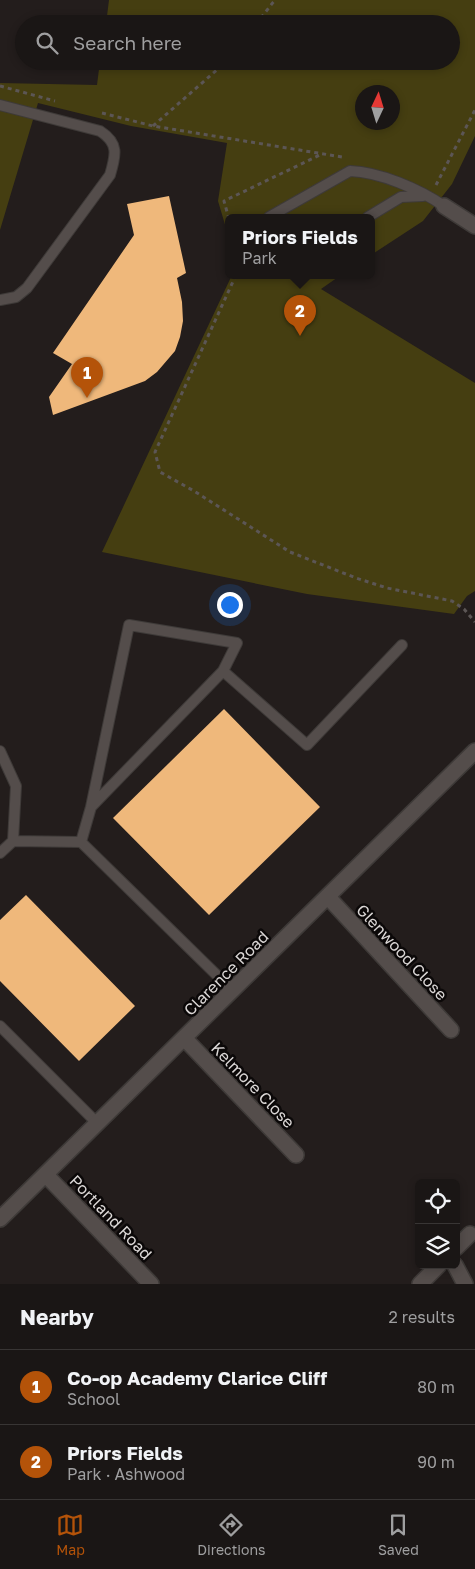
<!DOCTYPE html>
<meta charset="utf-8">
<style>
:root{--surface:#1a1615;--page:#231f1e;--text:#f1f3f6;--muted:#9f9fa0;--line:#383534;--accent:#b45309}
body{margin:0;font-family:"Golos Text",sans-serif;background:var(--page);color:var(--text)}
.controls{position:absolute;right:15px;bottom:15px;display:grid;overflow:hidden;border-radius:8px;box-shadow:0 2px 8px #0003}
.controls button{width:45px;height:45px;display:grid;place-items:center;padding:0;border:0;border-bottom:1px solid var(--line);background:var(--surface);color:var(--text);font:25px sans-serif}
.compass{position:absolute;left:355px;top:85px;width:45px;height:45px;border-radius:50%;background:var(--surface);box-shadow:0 2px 8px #0003;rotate:4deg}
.you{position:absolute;left:229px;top:604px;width:18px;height:18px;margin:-12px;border:4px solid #fff;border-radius:50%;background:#1a73e8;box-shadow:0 0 0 8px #1a73e833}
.badge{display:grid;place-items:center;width:32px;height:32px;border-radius:50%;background:var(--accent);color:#fff;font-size:16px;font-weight:700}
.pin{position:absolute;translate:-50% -41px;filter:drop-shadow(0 1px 2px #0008)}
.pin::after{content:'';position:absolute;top:26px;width:18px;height:15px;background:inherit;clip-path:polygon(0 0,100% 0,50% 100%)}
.popup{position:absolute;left:225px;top:214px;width:150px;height:65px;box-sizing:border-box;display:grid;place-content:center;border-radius:8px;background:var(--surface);filter:drop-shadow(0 1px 4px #0005);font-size:16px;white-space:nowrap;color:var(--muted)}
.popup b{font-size:19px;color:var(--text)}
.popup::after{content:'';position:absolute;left:50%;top:100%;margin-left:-10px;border:10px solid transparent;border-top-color:var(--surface)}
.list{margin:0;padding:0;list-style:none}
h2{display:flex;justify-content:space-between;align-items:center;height:65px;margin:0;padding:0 20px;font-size:21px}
h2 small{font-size:16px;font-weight:400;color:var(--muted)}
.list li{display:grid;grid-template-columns:32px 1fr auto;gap:15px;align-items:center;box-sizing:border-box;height:75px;padding:0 20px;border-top:1px solid var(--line)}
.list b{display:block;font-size:19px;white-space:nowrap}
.list p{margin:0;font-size:16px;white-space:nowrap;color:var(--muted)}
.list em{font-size:16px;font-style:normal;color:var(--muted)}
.icon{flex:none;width:28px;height:28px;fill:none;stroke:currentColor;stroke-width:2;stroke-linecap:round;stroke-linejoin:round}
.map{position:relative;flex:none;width:475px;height:1284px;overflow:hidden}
.search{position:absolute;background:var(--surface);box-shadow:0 2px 8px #0003;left:15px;right:15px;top:15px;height:55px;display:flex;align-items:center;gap:12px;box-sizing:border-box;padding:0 18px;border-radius:28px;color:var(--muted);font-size:19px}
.sheet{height:215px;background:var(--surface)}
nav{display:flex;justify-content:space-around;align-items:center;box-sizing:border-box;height:70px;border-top:1px solid var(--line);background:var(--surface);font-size:14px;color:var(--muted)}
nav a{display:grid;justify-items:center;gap:2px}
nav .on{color:var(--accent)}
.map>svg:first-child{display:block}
</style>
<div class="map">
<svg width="475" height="1284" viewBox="0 0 475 1284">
<rect width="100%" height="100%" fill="#231d1c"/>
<path fill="#453e11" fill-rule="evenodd" d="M109,0H475V136L452,184L423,221L371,255V217H229V238L218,201L227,143L131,126L38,103L0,230V83L97,85L100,61H451V24H106ZM362,92H392V122H362Z
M232,275H341L321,289L475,383V591L467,596L454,614L307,594L102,552Z"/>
<path fill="#efb87b" d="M169,196L186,273L177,278L182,302L183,321L180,337L175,351L157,372L145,381L53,415L49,397L72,364L53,353L134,235L127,204Z
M224,709L320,807L209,915L113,818Z
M26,895L135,1006L79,1061L0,981V920Z"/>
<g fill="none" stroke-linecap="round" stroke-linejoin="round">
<g stroke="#3e3a38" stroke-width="12">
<path id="lane" d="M0,105L100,131C119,143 116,155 110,175L27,288L16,297L0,300
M269,217L350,171C380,172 419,189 444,206
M368,217L401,197L423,196
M223,671L307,745L402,645
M0,751L16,786L13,841L81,842
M91,807L223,671L237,643L129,625L91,807L81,842L233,991
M0,853L13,841
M0,1026L97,1123"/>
</g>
<g stroke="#3e3a38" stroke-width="18">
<path id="street" d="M444,206L475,226
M328,897L451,1030
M185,1039L296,1155
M46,1175L151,1284
M0,1219L475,751
M456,1248L470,1234
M455,1265L465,1284
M420,1284L439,1265"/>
</g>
<path stroke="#5c5655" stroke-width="3" stroke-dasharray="4 4" stroke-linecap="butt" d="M256,24L275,0
M0,86L55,101
M102,113L153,126L342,157
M153,126L227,61
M436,185L475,110
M229,219L224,201L322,154
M236,275L155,452L160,472L194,491L290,552L356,578L387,588L452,601L464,609L475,622"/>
<use href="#lane" stroke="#544d4b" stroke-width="10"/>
<use href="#street" stroke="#544d4b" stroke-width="15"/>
</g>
<g text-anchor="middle" stroke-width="5" stroke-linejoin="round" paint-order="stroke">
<g font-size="16" fill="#dbd7d6" stroke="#0b0808">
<text transform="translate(402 952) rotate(47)" y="6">Glenwood Close</text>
<text transform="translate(226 973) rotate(-45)" y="6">Clarence Road</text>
<text transform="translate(253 1085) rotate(46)" y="6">Kelmore Close</text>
<text transform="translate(111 1217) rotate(46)" y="6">Portland Road</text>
</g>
</g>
</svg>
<div class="controls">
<button><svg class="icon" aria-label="locate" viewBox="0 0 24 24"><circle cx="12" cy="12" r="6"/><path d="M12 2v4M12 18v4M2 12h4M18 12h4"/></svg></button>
<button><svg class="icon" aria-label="layers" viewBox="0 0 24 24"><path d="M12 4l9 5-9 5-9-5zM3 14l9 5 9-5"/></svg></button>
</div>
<svg class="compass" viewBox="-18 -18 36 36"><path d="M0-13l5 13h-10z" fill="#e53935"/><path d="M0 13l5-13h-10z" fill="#9f9fa0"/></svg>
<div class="you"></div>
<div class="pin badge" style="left:87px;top:398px">1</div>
<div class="pin badge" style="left:300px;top:336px">2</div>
<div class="popup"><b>Priors Fields</b>Park</div>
<div class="search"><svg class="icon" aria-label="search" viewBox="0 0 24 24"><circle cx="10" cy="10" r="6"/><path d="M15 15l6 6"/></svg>Search here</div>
</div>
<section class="sheet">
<h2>Nearby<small>2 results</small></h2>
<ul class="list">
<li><span class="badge">1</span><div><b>Co-op Academy Clarice Cliff</b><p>School</p></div><em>80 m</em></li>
<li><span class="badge">2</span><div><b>Priors Fields</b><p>Park · Ashwood</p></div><em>90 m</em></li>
</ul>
</section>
<nav>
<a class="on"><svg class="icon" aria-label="map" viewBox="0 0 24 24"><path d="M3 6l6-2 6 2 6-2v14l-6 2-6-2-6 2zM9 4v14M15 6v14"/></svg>Map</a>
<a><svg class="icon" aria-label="directions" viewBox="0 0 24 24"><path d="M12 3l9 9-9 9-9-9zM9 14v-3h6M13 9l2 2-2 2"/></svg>Directions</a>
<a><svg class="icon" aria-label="saved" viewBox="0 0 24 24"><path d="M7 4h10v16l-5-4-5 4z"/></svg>Saved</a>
</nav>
